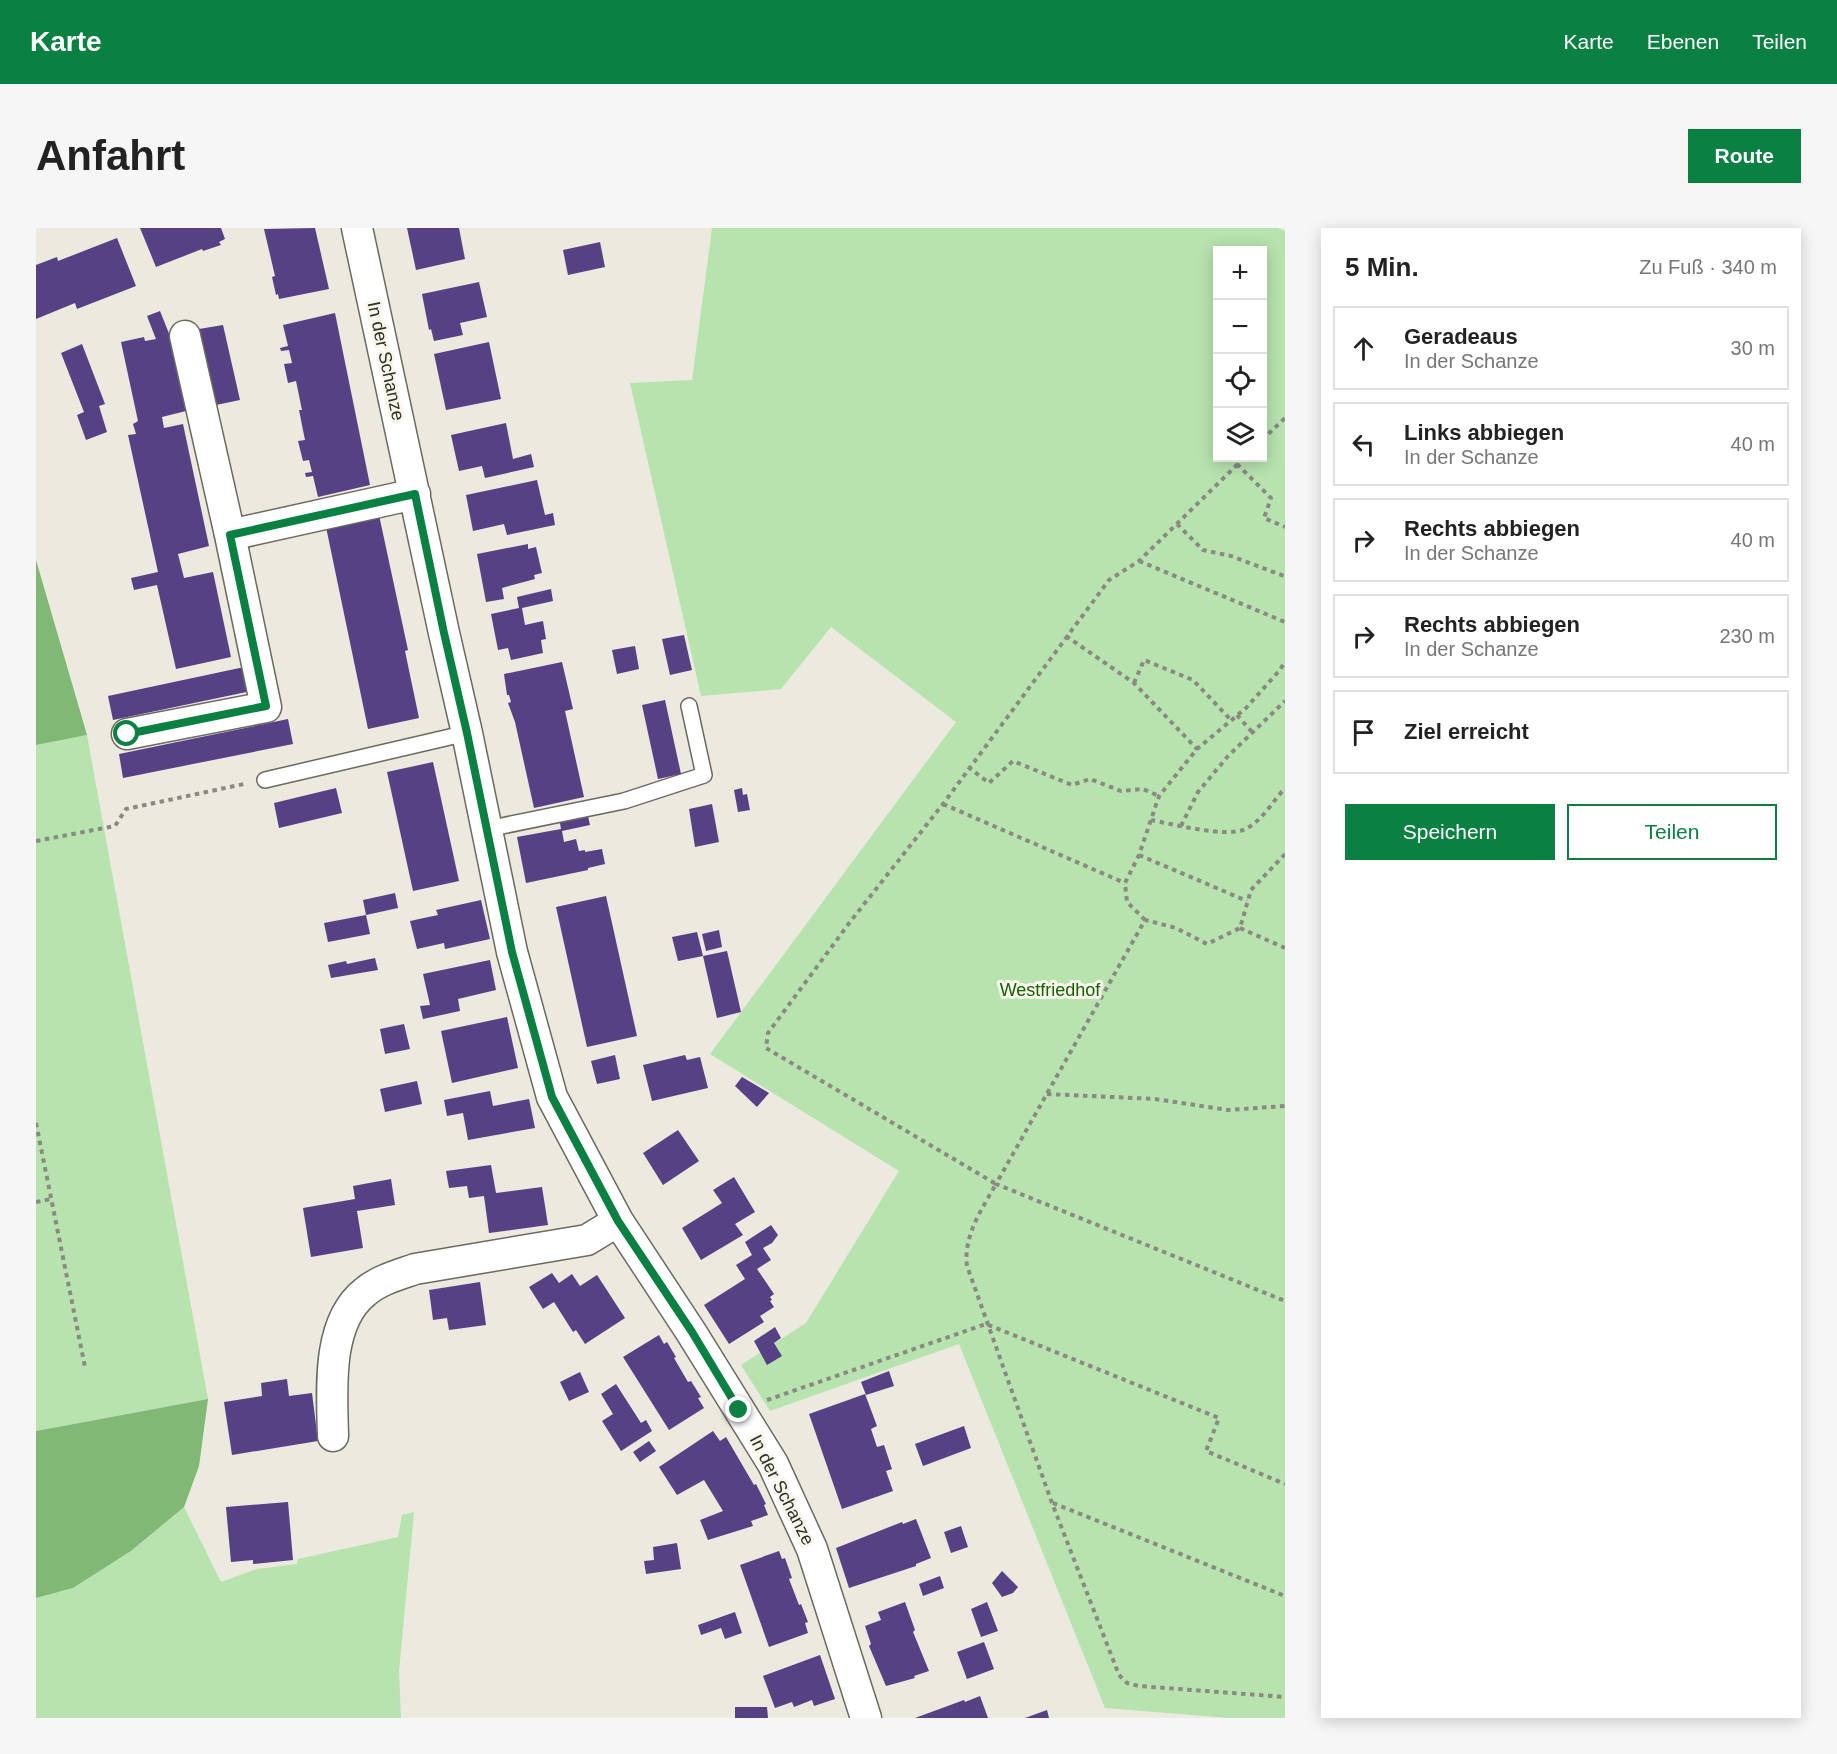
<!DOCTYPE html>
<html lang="de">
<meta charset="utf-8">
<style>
:root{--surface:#fff;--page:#f6f6f6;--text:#222;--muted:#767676;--line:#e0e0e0;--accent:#0b8043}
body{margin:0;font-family:Helvetica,sans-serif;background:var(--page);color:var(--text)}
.controls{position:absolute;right:18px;top:18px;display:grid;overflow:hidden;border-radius:0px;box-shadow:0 3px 15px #0003}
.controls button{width:54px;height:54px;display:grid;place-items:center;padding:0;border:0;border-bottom:2px solid var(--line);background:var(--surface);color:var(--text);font:30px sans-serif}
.stop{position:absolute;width:18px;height:18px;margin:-14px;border:4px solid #0b8043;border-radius:50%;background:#fff}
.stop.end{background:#0b8043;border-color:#fff;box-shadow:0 2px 6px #0008}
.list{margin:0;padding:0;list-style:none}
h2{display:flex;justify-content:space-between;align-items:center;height:78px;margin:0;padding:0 24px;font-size:26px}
h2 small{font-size:20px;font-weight:400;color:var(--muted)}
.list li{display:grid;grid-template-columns:39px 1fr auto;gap:18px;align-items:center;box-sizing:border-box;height:84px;margin:0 12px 12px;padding:0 12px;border:2px solid var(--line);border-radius:0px}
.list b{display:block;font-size:22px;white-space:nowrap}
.list p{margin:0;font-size:20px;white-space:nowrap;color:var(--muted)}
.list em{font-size:20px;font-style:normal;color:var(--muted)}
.actions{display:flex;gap:12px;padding:18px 24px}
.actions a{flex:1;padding:14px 0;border:2px solid var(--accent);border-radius:0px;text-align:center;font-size:21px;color:var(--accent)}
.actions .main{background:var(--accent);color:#fff}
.icon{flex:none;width:33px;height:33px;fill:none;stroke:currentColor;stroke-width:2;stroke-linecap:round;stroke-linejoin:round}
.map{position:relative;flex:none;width:1249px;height:1490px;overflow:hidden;border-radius:0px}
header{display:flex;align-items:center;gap:36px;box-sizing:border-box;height:84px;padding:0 30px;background:var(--accent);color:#fff}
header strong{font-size:28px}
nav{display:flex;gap:33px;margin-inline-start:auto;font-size:21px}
.intro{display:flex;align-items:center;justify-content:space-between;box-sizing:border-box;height:144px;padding:0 36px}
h1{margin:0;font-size:42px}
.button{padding:15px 27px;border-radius:0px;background:var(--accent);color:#fff;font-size:21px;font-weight:700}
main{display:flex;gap:36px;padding:0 36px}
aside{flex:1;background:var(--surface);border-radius:0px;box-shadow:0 3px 15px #0003}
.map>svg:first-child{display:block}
</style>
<header>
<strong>Karte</strong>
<nav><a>Karte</a><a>Ebenen</a><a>Teilen</a></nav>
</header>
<div class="intro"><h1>Anfahrt</h1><a class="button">Route</a></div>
<main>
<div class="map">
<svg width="1249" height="1490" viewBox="0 0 1249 1490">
<rect width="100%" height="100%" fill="#ece9df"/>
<path fill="#b7e3af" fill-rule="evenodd" d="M676,0H1242L1249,3V1490H1193L1069,1480L923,1116L734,1183L705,1137L770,1095L863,943L674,826L920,494L795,399L745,461L665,468L594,155L656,152ZM1182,22H1226V230H1182Z
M51,507L172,1171L0,1203V517Z
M148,1279L185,1354L221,1341L261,1336L262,1331L362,1309L366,1287L378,1284L363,1443L365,1490H0V1370L37,1360L95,1323Z"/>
<path fill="#80b876" d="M0,332L51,507L0,517Z
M172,1171L163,1238L148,1279L95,1323L37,1360L0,1370V1203Z"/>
<path fill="#554184" d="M104,0H185L189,11L183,14L185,17L167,23L166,21L120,39Z
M279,0L293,61L243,71L242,66L240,67L236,49L239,48L228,1Z
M371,0H423L429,31L380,42Z
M81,10L100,58L41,81L39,75L0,91V37L21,29L22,33Z
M564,14L569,39L532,47L527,22Z
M443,54L451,89L424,95L427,107L398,113L395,101L393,102L386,66Z
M124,83L134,108L150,183L126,189L128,200L147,196L173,318L142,326L148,350L177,344L195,429L140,441L121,357L98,362L95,350L122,344L92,207L100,206L97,196L102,193L85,114L108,109L109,113L120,111L111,88Z
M299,85L334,257L282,269L277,248L270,249L269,245L276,244L273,232L267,233L262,213L269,212L263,182H266L260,153L252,155L248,136L256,135L253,122L245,123L244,120L252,118L247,97Z
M187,97L204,172L180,177L163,101Z
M453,114L465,171L410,182L398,126Z
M46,116L69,176L63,178L71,204L50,212L41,187L48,184L25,125Z
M470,195L477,231L495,226L498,239L449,250L446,238L423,243L415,207Z
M501,252L509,287L517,285L519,297L471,307L468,296L437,303L430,267Z
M343,287L372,422L369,423L383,490L332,501L290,299Z
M492,316V321L500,319L506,345L498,347L499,351L466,360L468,371L450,374L441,326Z
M515,361L517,373L486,380L489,397L507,393L510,411L505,412L507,425L475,432L472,420L462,422L455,386L483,380L481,369Z
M648,407L656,442L634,447L626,411Z
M599,418L603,441L581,446L576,422Z
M526,434L537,481L529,483L548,569L498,580L479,494L472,475L475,474L473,467H471L468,446Z
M213,438L220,462L77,492L72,468Z
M629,472L645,546L622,551L606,477Z
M252,491L257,516L87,550L83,526Z
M397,534L423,653L377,663L351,544Z
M300,560L306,585L243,600L238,575Z
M706,560L707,567L711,566L714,582L702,584L698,562Z
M676,576L683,614L659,619L653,581Z
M551,584L554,597L526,603L528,614L540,611L543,623L549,622V624L566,621L569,636L552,640V642L490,655L481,609L525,601L523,590Z
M359,665L362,680L330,687L327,672Z
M570,668L601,808L551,819L520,679Z
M445,672L454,711L409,721L408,715L381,721L374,693L402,687L400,682Z
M330,687L334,706L292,714L288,695Z
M683,702L686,719L670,723L666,706Z
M661,704L667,728L642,733L636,709Z
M691,723L705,784L681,790L667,728Z
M339,730L342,742L295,750L292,737L310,733L311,736Z
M454,732L460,762L422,771L424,783L387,791L384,778L394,777L387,746Z
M471,789L482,840L416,855L405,803Z
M368,796L374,821L349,826L344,801Z
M579,827L584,851L561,856L555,833Z
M649,827L651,832L664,829L672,860L616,873L607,837Z
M706,849L733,865L721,879L699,858Z
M381,853L386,876L349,884L344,861Z
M454,863L457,878L493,871L499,900L432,912L427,885L411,888L408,872Z
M642,902L663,933L627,957L607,925Z
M455,937L460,965L506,959L512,997L453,1005L448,968L433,970L431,958L413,960L410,943Z
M698,949L719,984L699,996L707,1007L665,1032L646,1000L686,975L677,962Z
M355,951L359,977L321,983L327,1020L275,1029L267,980L319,971L317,958Z
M735,997L742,1007L736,1015L727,1020L735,1032L721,1041L738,1066L734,1069L736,1072L734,1073L738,1079L724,1088L728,1094L693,1116L668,1077L709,1051L700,1037L716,1027L709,1014Z
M516,1045L523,1055L536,1046L544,1058L561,1047L589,1090L549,1116L540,1102L537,1104L518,1074L507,1081L493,1059Z
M444,1054L450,1097L413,1102L411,1090L397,1092L393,1062Z
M739,1099L745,1110L738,1115L746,1128L731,1137L718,1113Z
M623,1107L628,1116L631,1114L640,1129L638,1130L652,1154L655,1153L665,1169L662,1170L668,1180L633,1202L587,1129Z
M853,1143L858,1158L830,1167L825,1154Z
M544,1144L553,1164L533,1173L524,1154Z
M251,1151L253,1168L276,1165L282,1213L196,1227L188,1174L226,1168L225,1155Z
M580,1156L605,1195L610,1192L616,1203L585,1223L566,1193L577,1186L565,1166Z
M829,1166L841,1198L835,1201L841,1219L848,1217L856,1241L850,1243L857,1263L806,1281L773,1186Z
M928,1198L935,1220L887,1238L879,1216Z
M677,1203L684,1213L690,1209L718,1257L720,1256L730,1276L728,1277L732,1287L715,1293L717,1298L672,1312L664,1292L687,1283L668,1252L641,1267L623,1239Z
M613,1213L620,1223L604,1234L597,1224Z
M252,1274L257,1332L217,1336V1332L195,1334L190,1279Z
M880,1291L895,1330L880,1336V1338L813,1360L800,1320L866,1294L867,1296Z
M925,1298L932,1319L915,1325L908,1304Z
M641,1315L645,1341L610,1346L608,1333L618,1332L617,1319Z
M743,1323L746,1331L749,1330L756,1350L753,1351L763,1377L765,1376L772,1394L769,1395L772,1405L733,1419L704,1337Z
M966,1343L982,1359L977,1365L966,1369L956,1355Z
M904,1348L908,1360L887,1368L883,1356Z
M869,1374L879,1402L877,1404L893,1443L878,1448L879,1450L850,1458L833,1418L835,1416L829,1398L845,1392L842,1384Z
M951,1374L962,1403L945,1409L935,1381Z
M699,1384L706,1405L689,1411L685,1400L665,1407L662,1397Z
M948,1414L958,1441L931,1451L921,1424Z
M784,1427L799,1471L778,1478L776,1472L758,1479L756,1474L739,1480L727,1448Z
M944,1468L952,1490H879L928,1472L929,1474Z
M699,1479H731L732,1490H699Z
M1011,1482L1013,1490H989Z"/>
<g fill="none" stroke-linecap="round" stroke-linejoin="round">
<g stroke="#6c6961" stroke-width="18">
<path id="lane" d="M229,552L431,505
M451,601L588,573L668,547L653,478"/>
</g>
<g stroke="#6c6961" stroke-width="33">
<path id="street" d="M321,0L408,405L431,505L476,724L516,869L582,993L655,1104L737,1236L776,1321L830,1490
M194,307L379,266
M91,506L230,479L194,307L149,108
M297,1208C296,1163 290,1095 329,1064C343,1052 362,1047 379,1041L551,1012L582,993"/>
</g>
<path stroke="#8b8982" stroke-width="4" stroke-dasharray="4.5 4.5" stroke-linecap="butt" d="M1226,212L1249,190
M1208,230L1103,333L1073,352L907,576L814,694L732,805L730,820L960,956C946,981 927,1008 931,1038L1016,1275L1083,1447L1091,1455L1103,1458L1249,1469
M1201,236L1235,270L1228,290L1249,299
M1141,296L1167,322L1195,328L1248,348L1249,347
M1103,333L1249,394
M1030,408L1098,455L1161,521
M1098,455L1108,432L1157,452L1195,492
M1201,487L1216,504
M932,539L953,555L977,533L1036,557L1054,551L1085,563L1107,561L1123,568
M907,576L1089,655
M1115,592C1136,596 1187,609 1207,602C1224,596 1237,573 1249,560
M1145,598L1162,564L1192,528L1249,473
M0,613L79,598L90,581L208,556
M1249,626L1215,662L1204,700L1171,716L1140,700L1109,692L960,956L1249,1073
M1103,627L1211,673
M1109,692L1091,674L1089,655L1103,627L1123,568L1161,521L1210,480L1243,443L1249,434
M1204,700L1249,720
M1011,866L1119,871L1192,882L1249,878
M0,895L49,1139
M0,974L15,971
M731,1172L950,1096L1183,1190L1170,1223L1249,1256
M1017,1275L1249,1368"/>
<use href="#lane" stroke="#fff" stroke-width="15"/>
<use href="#street" stroke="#fff" stroke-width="30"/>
</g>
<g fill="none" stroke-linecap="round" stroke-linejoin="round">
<path stroke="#0b8043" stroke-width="8" d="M91,506L230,478L194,307L379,266L408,405L431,505L476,724L516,869L582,993L656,1104L703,1182"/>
</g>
<g text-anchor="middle" stroke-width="6" stroke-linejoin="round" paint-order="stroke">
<g font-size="18" fill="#2e2d29" stroke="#f9f6ec">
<text transform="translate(350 133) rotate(78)" y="6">In der Schanze</text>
<text transform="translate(746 1262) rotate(63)" y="6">In der Schanze</text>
</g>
<g font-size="18" fill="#146103" stroke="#f9f6ec">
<text x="1014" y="768">Westfriedhof</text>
</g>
</g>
</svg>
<div class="controls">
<button>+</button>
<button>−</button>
<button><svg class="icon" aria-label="locate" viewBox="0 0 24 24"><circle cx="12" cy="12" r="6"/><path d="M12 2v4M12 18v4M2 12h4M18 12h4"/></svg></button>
<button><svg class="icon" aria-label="layers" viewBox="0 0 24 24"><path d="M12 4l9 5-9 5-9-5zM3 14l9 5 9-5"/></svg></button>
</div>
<div class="stop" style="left:91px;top:506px"></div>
<div class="stop end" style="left:703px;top:1182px"></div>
</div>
<aside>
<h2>5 Min.<small>Zu Fuß · 340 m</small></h2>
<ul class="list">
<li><svg class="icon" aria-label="ahead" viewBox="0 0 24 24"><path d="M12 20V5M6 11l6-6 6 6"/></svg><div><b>Geradeaus</b><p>In der Schanze</p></div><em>30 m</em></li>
<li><svg class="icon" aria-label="left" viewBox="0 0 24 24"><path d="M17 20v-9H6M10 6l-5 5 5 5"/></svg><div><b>Links abbiegen</b><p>In der Schanze</p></div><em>40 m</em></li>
<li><svg class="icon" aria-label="right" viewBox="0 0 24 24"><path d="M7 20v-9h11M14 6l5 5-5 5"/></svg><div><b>Rechts abbiegen</b><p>In der Schanze</p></div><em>40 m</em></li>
<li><svg class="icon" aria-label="right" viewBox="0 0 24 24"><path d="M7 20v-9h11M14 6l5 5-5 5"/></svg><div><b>Rechts abbiegen</b><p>In der Schanze</p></div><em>230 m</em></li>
<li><svg class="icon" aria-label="arrive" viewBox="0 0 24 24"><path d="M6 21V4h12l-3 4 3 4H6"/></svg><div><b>Ziel erreicht</b></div></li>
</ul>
<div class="actions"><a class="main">Speichern</a><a>Teilen</a></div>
</aside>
</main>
